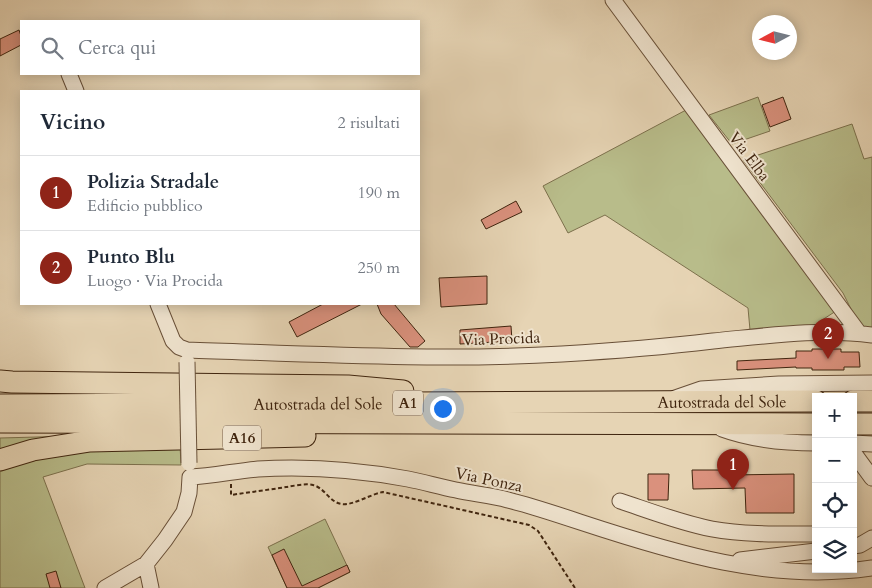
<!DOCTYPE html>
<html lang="it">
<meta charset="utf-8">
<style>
:root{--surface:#fff;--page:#f6f6f7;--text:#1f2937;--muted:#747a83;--line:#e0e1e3;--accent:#8f2418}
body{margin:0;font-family:Cardo,serif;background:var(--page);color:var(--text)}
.controls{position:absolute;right:15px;bottom:15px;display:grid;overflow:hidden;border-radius:0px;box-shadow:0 2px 12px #0003}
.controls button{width:45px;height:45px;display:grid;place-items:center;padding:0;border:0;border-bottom:1px solid var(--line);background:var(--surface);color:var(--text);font:25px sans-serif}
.compass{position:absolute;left:752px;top:15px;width:45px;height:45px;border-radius:50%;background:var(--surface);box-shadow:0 2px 12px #0003;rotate:263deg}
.you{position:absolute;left:442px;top:408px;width:18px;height:18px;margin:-12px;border:4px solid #fff;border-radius:50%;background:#1a73e8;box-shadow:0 0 0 8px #1a73e833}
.badge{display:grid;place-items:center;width:32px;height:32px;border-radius:50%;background:var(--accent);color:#fff;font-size:16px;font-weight:700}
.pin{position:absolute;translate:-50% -41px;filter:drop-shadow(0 1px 2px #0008)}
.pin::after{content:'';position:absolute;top:26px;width:18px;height:15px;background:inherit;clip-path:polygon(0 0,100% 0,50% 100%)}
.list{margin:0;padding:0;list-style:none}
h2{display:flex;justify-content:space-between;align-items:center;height:65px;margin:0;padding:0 20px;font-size:21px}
h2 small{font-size:16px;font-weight:400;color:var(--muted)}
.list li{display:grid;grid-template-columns:32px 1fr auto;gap:15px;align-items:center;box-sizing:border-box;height:75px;padding:0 20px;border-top:1px solid var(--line)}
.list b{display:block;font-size:19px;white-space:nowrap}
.list p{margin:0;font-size:16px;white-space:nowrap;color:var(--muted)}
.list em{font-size:16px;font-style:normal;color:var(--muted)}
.icon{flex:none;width:28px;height:28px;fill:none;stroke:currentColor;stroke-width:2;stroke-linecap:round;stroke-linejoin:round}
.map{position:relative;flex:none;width:872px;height:588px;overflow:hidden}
.search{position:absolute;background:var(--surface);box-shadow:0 2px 12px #0003;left:20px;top:20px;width:400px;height:55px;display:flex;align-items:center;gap:12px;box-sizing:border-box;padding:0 18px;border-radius:0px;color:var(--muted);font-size:19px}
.panel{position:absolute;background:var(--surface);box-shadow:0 2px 12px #0003;left:20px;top:90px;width:400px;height:215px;border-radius:0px}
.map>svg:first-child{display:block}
</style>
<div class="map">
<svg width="872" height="588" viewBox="0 0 872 588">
<rect width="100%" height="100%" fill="#e6d4b4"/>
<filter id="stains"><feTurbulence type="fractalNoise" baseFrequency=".004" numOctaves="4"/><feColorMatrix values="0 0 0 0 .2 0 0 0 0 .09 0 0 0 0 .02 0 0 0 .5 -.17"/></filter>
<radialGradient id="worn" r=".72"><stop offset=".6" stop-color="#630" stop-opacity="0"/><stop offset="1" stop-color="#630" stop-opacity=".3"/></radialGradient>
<path fill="#b8bc8a" stroke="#7c704c" d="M758,97L770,131L732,144L709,115Z
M686,110L836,311L819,322L820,326H799L750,330L748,308L605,215L568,233L543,186Z
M852,124L864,159L872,157V330L862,327L856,319L843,293L743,160Z
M222,432L0,454V438Z
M180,445L181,465L87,464L43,477L85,588H0V470L31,460L75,450Z
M325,519L350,572L318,588H287L268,547Z"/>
<path fill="#da917d" stroke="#3f240e" d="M19,30L21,36V45L0,56V39Z
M783,97L791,119L770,127L762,105Z
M516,201L522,212L486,229L481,220Z
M487,276V304L441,307L439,278Z
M323,304H362L297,337L289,322Z
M377,304H394L425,341L418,347H410L381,314Z
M511,326L512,341L460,344V330Z
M812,349H841V352H859L860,367H844V370H812V368H796V367L737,370V361L796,358V351H812Z
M692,470H731V475L794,474V513H746L745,488L693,489Z
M648,474H669L668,500H648Z
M284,549L302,586L347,565L350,572L318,588H287L272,555Z
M56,571L61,588H50L46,574Z"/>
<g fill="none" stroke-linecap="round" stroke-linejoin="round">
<g stroke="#695038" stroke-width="17">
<path id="minor" d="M613,0L859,333
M69,74L76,91
M158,304L173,341L179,347L187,350C312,354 437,361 562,354C613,351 663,347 713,341C766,336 819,328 872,335
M675,398L701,389L779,384L872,383
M722,429C752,440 784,443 816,443
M853,443L872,444
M853,452L872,478
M620,501C650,511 681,523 712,529C746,535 781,534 816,534
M853,546L860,545L872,538
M740,560L816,551
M146,564L151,588
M105,588L146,564L165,540L184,512L189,493L190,477C213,476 235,471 258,469C308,466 359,470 408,479C424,482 440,487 456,490C473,494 491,495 508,500C532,506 556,514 580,522C674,553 772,583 872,568"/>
</g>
<g stroke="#3f240e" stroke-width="23">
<g id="highway">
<path d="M0,381L12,382L348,386L403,391"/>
<path d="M853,401H872"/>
<path id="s1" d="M0,405L816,401"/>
<path d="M0,422L816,424"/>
<path d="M853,424H872"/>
<path d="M0,460L33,450L90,441L305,436"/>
</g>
</g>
<path stroke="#3f240e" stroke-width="2" stroke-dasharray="4 2.5" stroke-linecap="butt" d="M231,484V495C250,492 268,490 286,487C294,486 305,483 313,485C325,488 330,503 342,504C352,506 371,494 383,492L529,525L538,531L575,588"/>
<use href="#minor" stroke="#efe3ce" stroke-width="15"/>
<use href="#highway" stroke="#e6d4b4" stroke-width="21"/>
<g stroke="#695038" stroke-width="17" stroke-linecap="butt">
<path id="minor-bridge" d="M187,362L189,463"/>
</g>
<use href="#minor-bridge" stroke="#efe3ce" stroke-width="15"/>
</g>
<g text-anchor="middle" stroke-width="4" stroke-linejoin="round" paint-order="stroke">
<g fill="#efe3ce" stroke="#745d48" stroke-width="1">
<rect x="393" y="390.5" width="30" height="25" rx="4"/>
<rect x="223" y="425.5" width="38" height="25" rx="4"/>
</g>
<g font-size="15" font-weight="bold" fill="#3f240e">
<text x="408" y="408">A1</text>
<text x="242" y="443">A16</text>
</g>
<g font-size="16" fill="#3f240e" stroke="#efe3ce">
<text transform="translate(750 156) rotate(53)" y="6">Via Elba</text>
<text transform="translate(501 338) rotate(-2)" y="6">Via Procida</text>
<text dy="6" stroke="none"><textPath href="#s1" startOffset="722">Autostrada del Sole</textPath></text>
<text dy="6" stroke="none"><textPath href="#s1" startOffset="318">Autostrada del Sole</textPath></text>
<text transform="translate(489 479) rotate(12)" y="6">Via Ponza</text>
</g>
</g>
<rect width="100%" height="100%" filter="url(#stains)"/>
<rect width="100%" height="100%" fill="url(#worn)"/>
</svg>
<div class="controls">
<button>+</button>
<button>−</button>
<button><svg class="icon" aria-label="locate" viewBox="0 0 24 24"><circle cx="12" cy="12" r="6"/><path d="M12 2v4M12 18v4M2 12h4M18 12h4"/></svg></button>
<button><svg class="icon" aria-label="layers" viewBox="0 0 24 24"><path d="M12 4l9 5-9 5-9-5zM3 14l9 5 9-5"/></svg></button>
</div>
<svg class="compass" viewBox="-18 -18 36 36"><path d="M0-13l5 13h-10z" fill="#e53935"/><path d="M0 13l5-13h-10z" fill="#747a83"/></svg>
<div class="you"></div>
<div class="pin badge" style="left:733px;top:490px">1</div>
<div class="pin badge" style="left:828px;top:359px">2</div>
<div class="search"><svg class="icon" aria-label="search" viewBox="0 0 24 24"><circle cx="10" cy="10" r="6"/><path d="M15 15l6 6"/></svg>Cerca qui</div>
<section class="panel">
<h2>Vicino<small>2 risultati</small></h2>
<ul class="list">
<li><span class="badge">1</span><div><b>Polizia Stradale</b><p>Edificio pubblico</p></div><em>190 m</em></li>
<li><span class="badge">2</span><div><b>Punto Blu</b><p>Luogo · Via Procida</p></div><em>250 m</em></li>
</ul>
</section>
</div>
